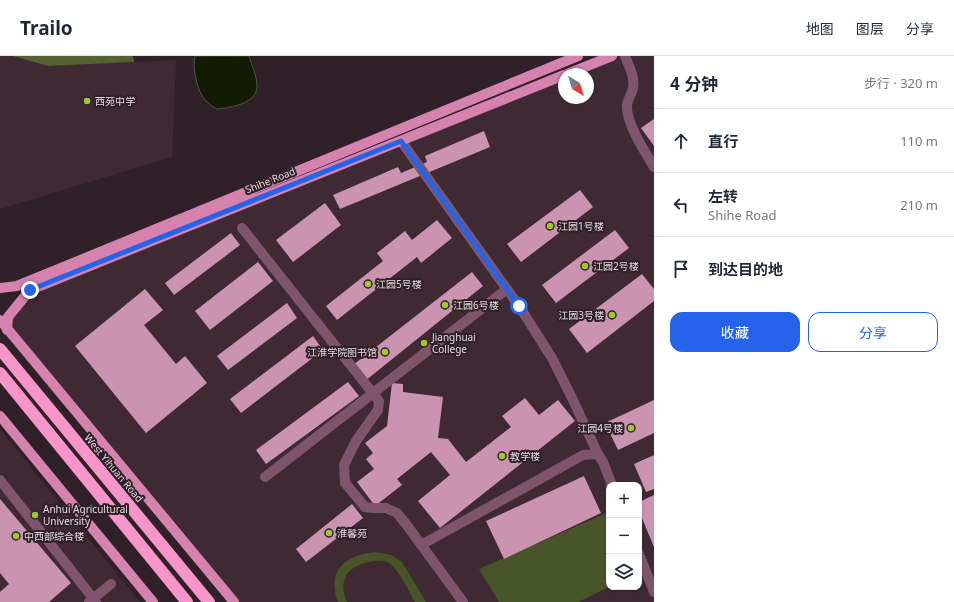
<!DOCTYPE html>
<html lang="zh">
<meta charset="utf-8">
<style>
:root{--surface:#fff;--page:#f6f6f7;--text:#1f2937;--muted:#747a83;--line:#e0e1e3;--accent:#2563eb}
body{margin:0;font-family:"Noto Sans","Noto Sans SC",sans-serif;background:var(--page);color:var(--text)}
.controls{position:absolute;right:12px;bottom:12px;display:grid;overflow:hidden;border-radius:8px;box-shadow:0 1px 3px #0004}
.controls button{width:36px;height:36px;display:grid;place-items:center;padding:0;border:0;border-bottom:1px solid var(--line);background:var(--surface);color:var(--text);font:20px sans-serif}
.compass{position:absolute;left:558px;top:12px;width:36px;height:36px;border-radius:50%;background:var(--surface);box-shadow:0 1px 3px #0004;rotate:142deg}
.stop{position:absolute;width:12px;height:12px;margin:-9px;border:3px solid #2563eb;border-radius:50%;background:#fff}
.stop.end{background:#2563eb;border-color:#fff;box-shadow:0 1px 4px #0008}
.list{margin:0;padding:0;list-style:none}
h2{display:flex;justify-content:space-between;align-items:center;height:52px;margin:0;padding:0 16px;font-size:17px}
h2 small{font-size:13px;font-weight:400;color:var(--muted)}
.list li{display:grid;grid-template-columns:26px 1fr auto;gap:12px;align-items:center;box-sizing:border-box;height:64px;padding:0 16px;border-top:1px solid var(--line)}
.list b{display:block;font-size:15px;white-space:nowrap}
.list p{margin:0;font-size:13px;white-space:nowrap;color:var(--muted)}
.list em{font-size:13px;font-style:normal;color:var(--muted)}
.actions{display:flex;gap:8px;padding:12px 16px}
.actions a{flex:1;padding:9px 0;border:1px solid var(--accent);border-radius:12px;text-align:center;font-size:14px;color:var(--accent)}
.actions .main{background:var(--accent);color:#fff}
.icon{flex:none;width:22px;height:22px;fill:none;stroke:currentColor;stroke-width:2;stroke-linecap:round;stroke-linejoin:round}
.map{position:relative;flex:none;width:654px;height:546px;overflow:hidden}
header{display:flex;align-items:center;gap:24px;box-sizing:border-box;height:56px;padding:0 20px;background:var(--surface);border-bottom:1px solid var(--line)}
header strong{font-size:19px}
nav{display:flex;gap:22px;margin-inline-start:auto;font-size:14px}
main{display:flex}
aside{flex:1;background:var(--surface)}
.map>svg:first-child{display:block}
</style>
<header>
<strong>Trailo</strong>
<nav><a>地图</a><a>图层</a><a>分享</a></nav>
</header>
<main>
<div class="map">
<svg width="654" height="546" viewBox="0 0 654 546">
<rect width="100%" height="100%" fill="#302129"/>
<path fill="#3f2a34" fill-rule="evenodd" d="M0,0H13L48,10L176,4L172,101L0,153Z
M612,0H654V546H234L7,274L8,261L30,234L564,19V42H588V18H567ZM609,429H639V531H609Z
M0,373L140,546H0Z"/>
<path fill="#475528" d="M609,456V531L578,546H499L479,513Z
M375,496L391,499L402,506L426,546H415C409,536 398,511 387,506C382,504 374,505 369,506C346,511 338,524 347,546H338C336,542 335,538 335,534C331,508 354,498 375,496Z"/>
<path fill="#536230" d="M13,0H133L134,6L48,10Z"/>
<path fill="#131b02" stroke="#525444" d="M195,0H249C252,10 257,20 257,30C257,48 229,52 217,53C213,51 209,48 206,45C197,36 192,12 195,0Z"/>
<path fill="#ca93af" d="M654,63V90L641,72Z
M484,75L490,91L340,153L333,139L398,111L401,117L427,106L425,100Z
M580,134L593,151L521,206L507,188Z
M325,147L341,169L293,206L276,184Z
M437,164L452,182L421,207L417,201L337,264L326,250L383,205L377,197L405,175L412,184Z
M615,174L629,192L556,247L542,229Z
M231,177L240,189L174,239L165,227Z
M258,206L273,225L210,274L195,255Z
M472,216L483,230L365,325L353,309Z
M642,218L654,233V245L587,297L569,273Z
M145,233L163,254L144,269L176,308L185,300L207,327L146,377L75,290Z
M287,247L297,262L228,314L217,300Z
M313,280L323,294L241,357L230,343Z
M348,326L359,340L266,408L256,394Z
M392,327L403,328V336L443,341L438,382L448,383L466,406L511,371L502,360L525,342L539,359L558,344L575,365L440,472L418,445L450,419L431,396L397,423L402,429L375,450L357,426L374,413L366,403L373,397L365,387L387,370Z
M654,344V377L618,394L605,367Z
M654,399V433L646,436L634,408Z
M584,420L601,457L504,503L486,465Z
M654,439V491L639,455V446Z
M0,443L71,527L49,546H0V536L9,528L0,517Z
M352,448L363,462L306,506L296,493Z"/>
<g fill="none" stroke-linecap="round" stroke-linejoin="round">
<path stroke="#7e556a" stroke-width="10" d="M625,0C629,10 635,21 633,32C632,38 627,44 627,50C626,67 645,96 654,111
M401,85L519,250L552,302L572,342L598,398
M242,172L379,345L378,354L356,385L344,409L345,427L365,451L373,452H386L397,457L406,468L463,546
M265,421L507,233
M0,424L96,546
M421,489L583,399L598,398L603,406L612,429
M639,498L654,536
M89,546L111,528"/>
<path stroke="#d582af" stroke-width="10" d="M567,18L612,0
M0,232L17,230L578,0
M0,264L234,546
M7,274L8,261L30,234L564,19
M0,360L153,546"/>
<path stroke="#f794ca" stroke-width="12" d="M0,293L209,546
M0,317L187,546"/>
</g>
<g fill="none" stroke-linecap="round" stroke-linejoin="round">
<path stroke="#2563eb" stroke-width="5" d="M30,234L401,85L519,250"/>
</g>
<g fill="#a1c929" stroke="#302129" stroke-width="1.5">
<circle cx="87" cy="45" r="4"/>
<circle cx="550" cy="170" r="4"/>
<circle cx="585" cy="210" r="4"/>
<circle cx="368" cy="228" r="4"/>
<circle cx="445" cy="249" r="4"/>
<circle cx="612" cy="259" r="4"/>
<circle cx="424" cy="287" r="4"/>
<circle cx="385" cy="296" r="4"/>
<circle cx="631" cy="372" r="4"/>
<circle cx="502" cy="400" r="4"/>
<circle cx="35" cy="459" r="4"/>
<circle cx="329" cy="477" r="4"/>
<circle cx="16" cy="480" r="4"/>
</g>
<g text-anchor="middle" stroke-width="4" stroke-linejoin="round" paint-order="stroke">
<g font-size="10" fill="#e4d9de" stroke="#302129" text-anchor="start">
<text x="95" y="49">西苑中学</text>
<text x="558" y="174">江园1号楼</text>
<text x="593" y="214">江园2号楼</text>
<text x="376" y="232">江园5号楼</text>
<text x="453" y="253">江园6号楼</text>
<text x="604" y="263" text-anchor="end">江园3号楼</text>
<text x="432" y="285">Jianghuai<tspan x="432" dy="12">College</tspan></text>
<text x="377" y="300" text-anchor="end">江淮学院图书馆</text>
<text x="623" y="376" text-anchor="end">江园4号楼</text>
<text x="510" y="404">教学楼</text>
<text x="43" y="457">Anhui Agricultural<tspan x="43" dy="12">University</tspan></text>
<text x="337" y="481">淮馨苑</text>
<text x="24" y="484">中西部综合楼</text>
</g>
<g font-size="10" fill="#e4d9de" stroke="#302129">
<text transform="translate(270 124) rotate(-22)" y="4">Shihe Road</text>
<text transform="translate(114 412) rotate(50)" y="4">West Yihuan Road</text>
</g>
</g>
</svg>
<div class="controls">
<button>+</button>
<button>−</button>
<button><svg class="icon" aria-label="layers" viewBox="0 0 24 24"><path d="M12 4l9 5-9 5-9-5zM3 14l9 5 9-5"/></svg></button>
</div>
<svg class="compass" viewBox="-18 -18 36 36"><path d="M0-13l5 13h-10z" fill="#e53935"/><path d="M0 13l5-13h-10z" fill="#747a83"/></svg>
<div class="stop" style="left:519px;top:250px"></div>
<div class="stop end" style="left:30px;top:234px"></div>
</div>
<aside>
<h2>4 分钟<small>步行 · 320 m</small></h2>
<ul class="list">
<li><svg class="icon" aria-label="ahead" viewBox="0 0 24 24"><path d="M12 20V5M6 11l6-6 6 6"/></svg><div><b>直行</b></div><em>110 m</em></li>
<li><svg class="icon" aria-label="left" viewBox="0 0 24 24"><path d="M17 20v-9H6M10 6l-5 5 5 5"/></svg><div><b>左转</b><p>Shihe Road</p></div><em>210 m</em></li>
<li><svg class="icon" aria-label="arrive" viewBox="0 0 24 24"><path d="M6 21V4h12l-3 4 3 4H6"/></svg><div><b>到达目的地</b></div></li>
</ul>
<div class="actions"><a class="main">收藏</a><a>分享</a></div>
</aside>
</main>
